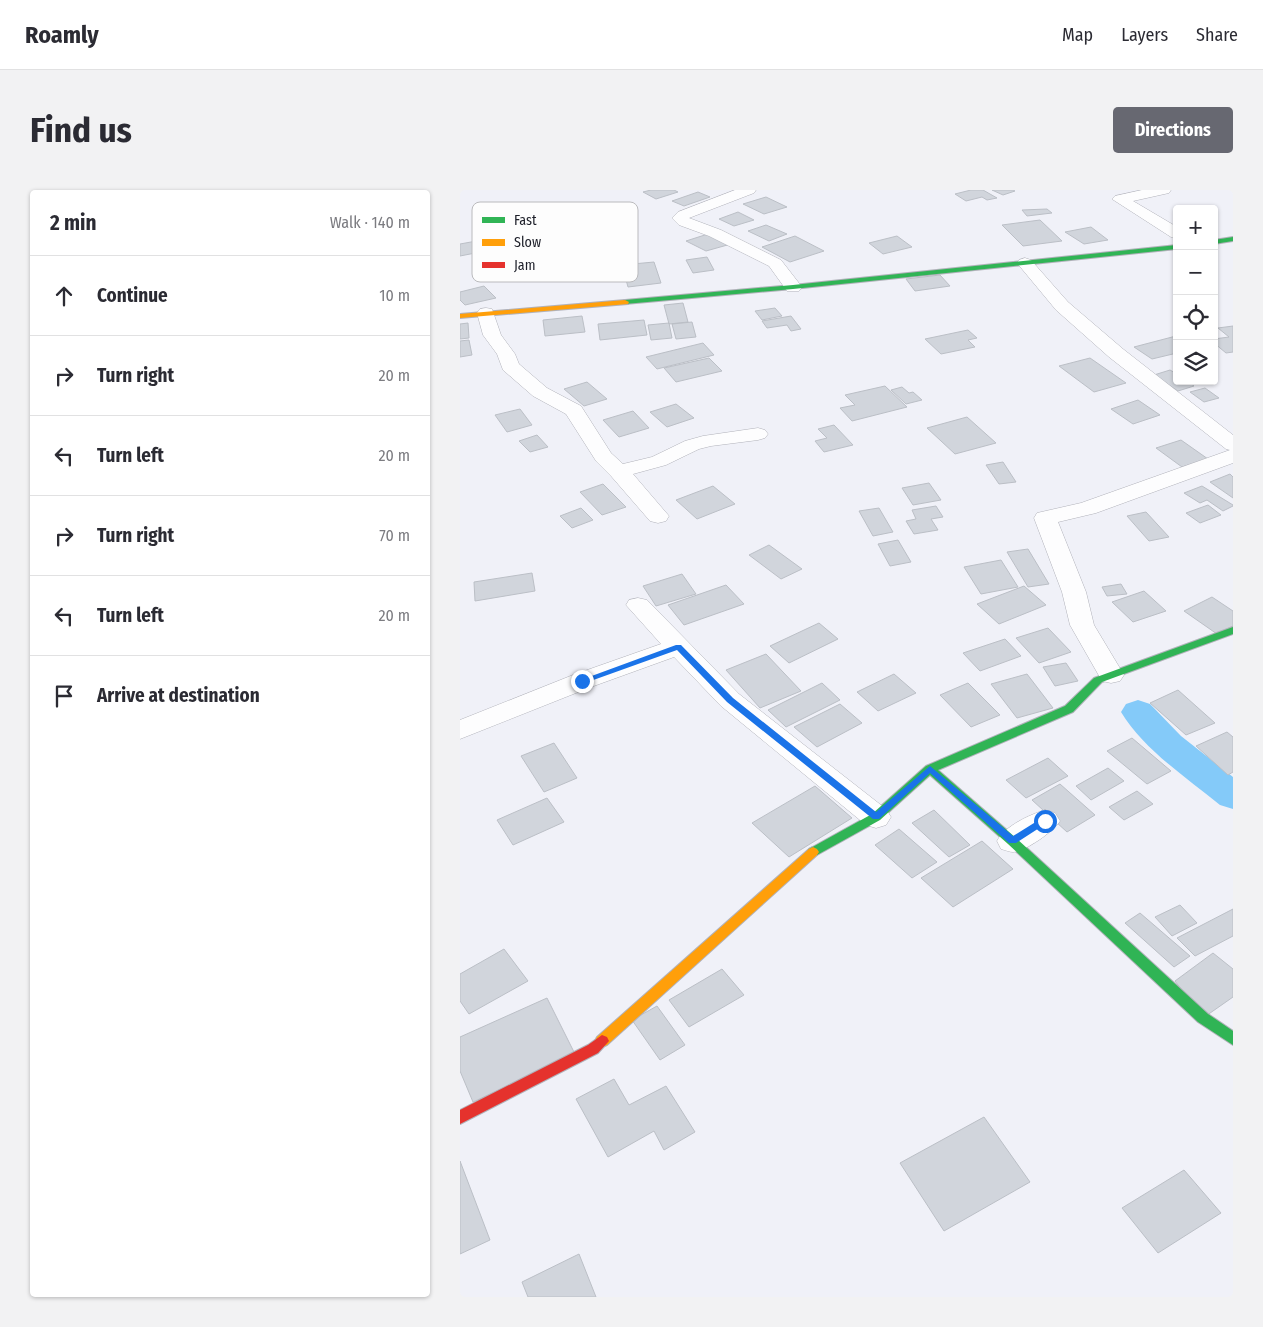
<!DOCTYPE html>
<meta charset="utf-8">
<style>
:root{--surface:#fff;--page:#f2f2f3;--text:#2b2b33;--muted:#7c7c81;--line:#e1e1e2;--accent:#676871}
body{margin:0;font-family:"Fira Sans Condensed",sans-serif;background:var(--page);color:var(--text)}
.controls{position:absolute;right:15px;top:15px;display:grid;overflow:hidden;border-radius:5px;box-shadow:0 1px 4px #0004}
.controls button{width:45px;height:45px;display:grid;place-items:center;padding:0;border:0;border-bottom:1px solid var(--line);background:var(--surface);color:var(--text);font:25px sans-serif}
.stop{position:absolute;width:15px;height:15px;margin:-11px;border:4px solid #1a73e8;border-radius:50%;background:#fff}
.stop.end{background:#1a73e8;border-color:#fff;box-shadow:0 1px 5px #0008}
.list{margin:0;padding:0;list-style:none}
h2{display:flex;justify-content:space-between;align-items:center;height:65px;margin:0;padding:0 20px;font-size:21px}
h2 small{font-size:16px;font-weight:400;color:var(--muted)}
.list li{display:grid;grid-template-columns:32px 1fr auto;gap:15px;align-items:center;box-sizing:border-box;height:80px;padding:0 20px;border-top:1px solid var(--line)}
.list b{display:block;font-size:19px;white-space:nowrap}
.list em{font-size:16px;font-style:normal;color:var(--muted)}
.icon{flex:none;width:28px;height:28px;fill:none;stroke:currentColor;stroke-width:2;stroke-linecap:round;stroke-linejoin:round}
.map{position:relative;flex:none;width:773px;height:1107px;overflow:hidden;border-radius:5px}
header{display:flex;align-items:center;gap:30px;box-sizing:border-box;height:70px;padding:0 25px;background:var(--surface);border-bottom:1px solid var(--line)}
header strong{font-size:24px}
nav{display:flex;gap:28px;margin-inline-start:auto;font-size:18px}
.intro{display:flex;align-items:center;justify-content:space-between;box-sizing:border-box;height:120px;padding:0 30px}
h1{margin:0;font-size:35px}
.button{padding:12px 22px;border-radius:5px;background:var(--accent);color:#fff;font-size:18px;font-weight:700}
main{display:flex;gap:30px;padding:0 30px}
aside{flex:1;background:var(--surface);border-radius:5px;box-shadow:0 1px 4px #0004}
.map>svg:first-child{display:block}
</style>
<header>
<strong>Roamly</strong>
<nav><a>Map</a><a>Layers</a><a>Share</a></nav>
</header>
<div class="intro"><h1>Find us</h1><a class="button">Directions</a></div>
<main>
<aside>
<h2>2 min<small>Walk · 140 m</small></h2>
<ul class="list">
<li><svg class="icon" aria-label="ahead" viewBox="0 0 24 24"><path d="M12 20V5M6 11l6-6 6 6"/></svg><div><b>Continue</b></div><em>10 m</em></li>
<li><svg class="icon" aria-label="right" viewBox="0 0 24 24"><path d="M7 20v-9h11M14 6l5 5-5 5"/></svg><div><b>Turn right</b></div><em>20 m</em></li>
<li><svg class="icon" aria-label="left" viewBox="0 0 24 24"><path d="M17 20v-9H6M10 6l-5 5 5 5"/></svg><div><b>Turn left</b></div><em>20 m</em></li>
<li><svg class="icon" aria-label="right" viewBox="0 0 24 24"><path d="M7 20v-9h11M14 6l5 5-5 5"/></svg><div><b>Turn right</b></div><em>70 m</em></li>
<li><svg class="icon" aria-label="left" viewBox="0 0 24 24"><path d="M17 20v-9H6M10 6l-5 5 5 5"/></svg><div><b>Turn left</b></div><em>20 m</em></li>
<li><svg class="icon" aria-label="arrive" viewBox="0 0 24 24"><path d="M6 21V4h12l-3 4 3 4H6"/></svg><div><b>Arrive at destination</b></div></li>
</ul>
</aside>
<div class="map">
<svg width="773" height="1107" viewBox="0 0 773 1107">
<rect width="100%" height="100%" fill="#f0f1f8"/>
<g fill="none" stroke-linecap="round" stroke-linejoin="round">
<path fill="#84caf9" fill-rule="evenodd" d="M678,510L690,514L721,546L773,587V619L760,615C726,587 684,560 661,522L666,514Z"/>
</g>
<path fill="#d1d5dc" stroke="#bbbfc6" d="M191,0H214L218,2L196,9L183,2Z
M511,0H523L537,8L527,10L522,7L506,11L495,4Z
M532,0H553L555,1L543,5Z
M238,2L250,7L224,16L212,11Z
M306,7L327,17L304,24L283,14Z
M587,19L592,23L567,26L562,20Z
M278,22L294,30L274,36L259,29Z
M580,30L602,51L563,56L542,35Z
M306,35L327,44L309,51L288,41Z
M631,37L648,50L624,54L605,42Z
M251,43L271,54L246,61L226,51Z
M335,46L364,61L330,72L302,57Z
M437,46L452,57L423,64L409,53Z
M33,48L41,58L0,66V54Z
M247,67L254,80L233,83L226,70Z
M194,72L201,93L168,97L162,75Z
M480,85L490,96L455,101L446,89Z
M24,96L36,108L5,115L0,110V102Z
M223,113L228,132L209,134L204,115Z
M315,118L322,126L302,130L295,121Z
M122,126L125,142L85,146L83,130Z
M331,126L341,139L331,141L327,135L307,138L302,131Z
M184,130L187,145L140,150L138,134Z
M232,132L236,147L216,149L212,134Z
M8,133L9,148L0,149V134Z
M209,133L212,148L191,150L188,135Z
M773,136V162L766,163L754,153V149L769,147L758,138Z
M508,140L517,148L508,150L515,157L481,164L465,149Z
M716,146L717,163L692,169L674,157Z
M9,150L12,165L0,167V151Z
M243,153L254,165L197,179L186,167Z
M249,168L262,181L216,192L204,178Z
M630,168L666,193L634,202L599,176Z
M710,180L717,184V191H727L734,196L718,201L694,185Z
M127,192L147,209L124,216L104,199Z
M425,196L447,217L392,231L380,218L395,215L385,205Z
M442,197L449,203L453,202L462,210L446,214L431,200Z
M745,198L759,208L744,212L730,202Z
M678,210L700,225L673,234L651,219Z
M216,214L234,228L207,237L190,222Z
M60,219L72,235L47,242L35,225Z
M173,221L189,238L159,247L143,230Z
M507,227L536,253L495,264L467,238Z
M374,235L393,255L364,262L355,251L367,248L358,239Z
M77,245L88,257L70,262L59,251Z
M721,250L748,269L722,277L696,258Z
M543,272L556,292L539,294L526,275Z
M770,284L773,287V308L750,292Z
M469,293L481,310L453,315L442,298Z
M143,294L166,317L142,325L120,302Z
M253,296L275,314L237,329L216,310Z
M742,296L773,315V316L763,321L747,310L740,313L724,303Z
M748,315L761,325L740,333L726,323Z
M476,316L483,327L471,329L478,340L454,344L446,331L456,329L452,320Z
M121,318L133,330L112,338L100,326Z
M419,318L433,342L413,346L399,321Z
M686,322L709,347L689,351L667,326Z
M438,350L451,372L430,376L418,354Z
M309,355L342,379L321,389L289,365Z
M568,359L589,394L568,397L547,362Z
M541,370L558,397L521,404L504,377Z
M72,383L75,401L15,411L14,392Z
M222,384L236,404L196,416L183,396Z
M661,394L667,404L647,406L642,397Z
M266,395L284,414L224,435L208,415Z
M564,396L586,415L539,434L517,414Z
M684,401L706,421L673,432L652,412Z
M752,407L773,421V436L757,444L724,421Z
M359,433L378,449L329,473L310,456Z
M588,438L611,462L579,473L556,448Z
M545,449L561,466L520,481L503,463Z
M306,464L341,501L300,518L266,480Z
M606,473L618,491L595,496L583,477Z
M434,484L456,503L418,521L397,502Z
M567,484L593,518L557,528L531,494Z
M362,493L380,510L326,537L308,520Z
M508,493L540,525L511,537L480,505Z
M718,500L755,533L726,545L690,513Z
M380,514L402,533L357,557L334,537Z
M767,542L773,547V582L768,585L736,556Z
M672,548L711,581L687,594L647,561Z
M94,553L117,588L84,602L61,566Z
M588,568L608,586L566,608L546,590Z
M648,578L664,591L631,610L616,596Z
M600,594L635,625L607,642L572,610Z
M355,596L392,628L329,667L292,633Z
M677,601L693,614L664,630L649,617Z
M87,608L104,632L53,655L37,630Z
M474,620L510,655L489,667L452,633Z
M439,639L477,672L452,688L415,655Z
M522,651L553,679L493,717L461,688Z
M720,715L737,733L712,746L695,727Z
M773,719V746L735,766L717,748Z
M680,723L730,766L714,777L665,733Z
M44,759L68,791L9,824L0,811V784Z
M753,763L773,779V807L743,828L715,791Z
M262,779L284,805L229,837L209,810Z
M87,808L115,864L13,912L0,881V847Z
M197,816L225,855L200,870L172,830Z
M154,889L169,915L206,896L235,942L204,960L194,941L148,967L116,909Z
M524,927L570,992L484,1041L440,973Z
M0,971L30,1050L0,1064Z
M724,980L761,1023L698,1063L662,1018Z
M119,1064L136,1107H68L62,1092Z"/>
<g fill="none" stroke-linecap="round" stroke-linejoin="round">
<g stroke="#b1b2ba" stroke-width="1">
<path id="street" d="M275,0H296L294,3L229,28L261,40L321,70L342,97L339,101H327L309,76L249,46L219,35L212,28L218,22Z
M682,0H711L709,3L673,11L717,37V49L711,47L652,9L655,6Z
M565,68L571,70L608,112L663,159L773,245V273L636,323L598,332L626,402L634,435L664,485L660,491L651,493L642,491L610,435L602,402L574,328L577,323L621,313L770,260L766,259L649,167L596,120L557,73L559,70Z
M26,118L32,119L41,145L55,164L59,174L87,198L121,216L151,263L163,274L192,267L225,251L243,246L298,238L305,240L308,244L305,248L298,250L251,256L239,259L206,275L173,284L209,326L206,331L198,333L190,331L151,286L136,271L106,224L73,206L43,180L37,164L23,145L17,123L20,119Z
M178,408L187,410L279,504L426,619L431,627L426,635L416,638L406,635L261,516L214,467L131,497L0,549V530L113,485L201,454L166,415L169,410Z
M585,620L595,623L600,631C594,641 566,661 553,662C550,662 545,660 541,659L537,651C545,636 569,625 585,620Z"/>
</g>
<g stroke="#b1b2ba" stroke-width="2">
<path id="fast" d="M773,47V51L754,54V50Z
M717,55V59L333,99L165,114L161,112L165,110L333,95Z
M773,437V444L642,492L613,522L478,580L556,648L748,824L773,841V855L738,832L548,654L470,585L420,630L357,665H349L347,662L349,659L412,624L466,576L605,516L634,488Z"/>
</g>
<g stroke="#b1b2ba" stroke-width="2">
<path id="slow" d="M165,110L169,112L168,114L0,128V124Z
M353,657L357,659L359,662L357,665L147,855L142,857L137,855L135,851L137,847L349,659Z"/>
</g>
<g stroke="#b1b2ba" stroke-width="2">
<path id="jam" d="M142,845L147,847L149,851L138,863L0,934V920L128,855Z"/>
</g>
<use href="#street" fill="#fdfdfe" fill-rule="evenodd"/>
<use href="#fast" fill="#30b455" fill-rule="evenodd"/>
<use href="#slow" fill="#ff9f0a" fill-rule="evenodd"/>
<use href="#jam" fill="#e5322d" fill-rule="evenodd"/>
</g>
<path fill="#1a73e8" d="M216,455H221L273,508L416,622L470,576L553,646L582,628L585,627L590,631L556,653H549L470,583L419,629H413L267,512L217,460L125,493L118,491Z"/>
<rect x="12" y="12" width="166" height="80" rx="8" fill="#fdfdfd" stroke="#bababd" stroke-width="1"/>
<rect x="22" y="27" width="23" height="6" fill="#30b455"/>
<rect x="22" y="49" width="23" height="7" fill="#ff9f0a"/>
<rect x="22" y="72" width="23" height="6" fill="#e5322d"/>
<g font-size="14" fill="#1d1f29">
<text x="54" y="35">Fast</text>
<text x="54" y="57">Slow</text>
<text x="54" y="80">Jam</text>
</g>
</svg>
<div class="controls">
<button>+</button>
<button>−</button>
<button><svg class="icon" aria-label="locate" viewBox="0 0 24 24"><circle cx="12" cy="12" r="6"/><path d="M12 2v4M12 18v4M2 12h4M18 12h4"/></svg></button>
<button><svg class="icon" aria-label="layers" viewBox="0 0 24 24"><path d="M12 4l9 5-9 5-9-5zM3 14l9 5 9-5"/></svg></button>
</div>
<div class="stop" style="left:585px;top:631px"></div>
<div class="stop end" style="left:122px;top:491px"></div>
</div>
</main>
